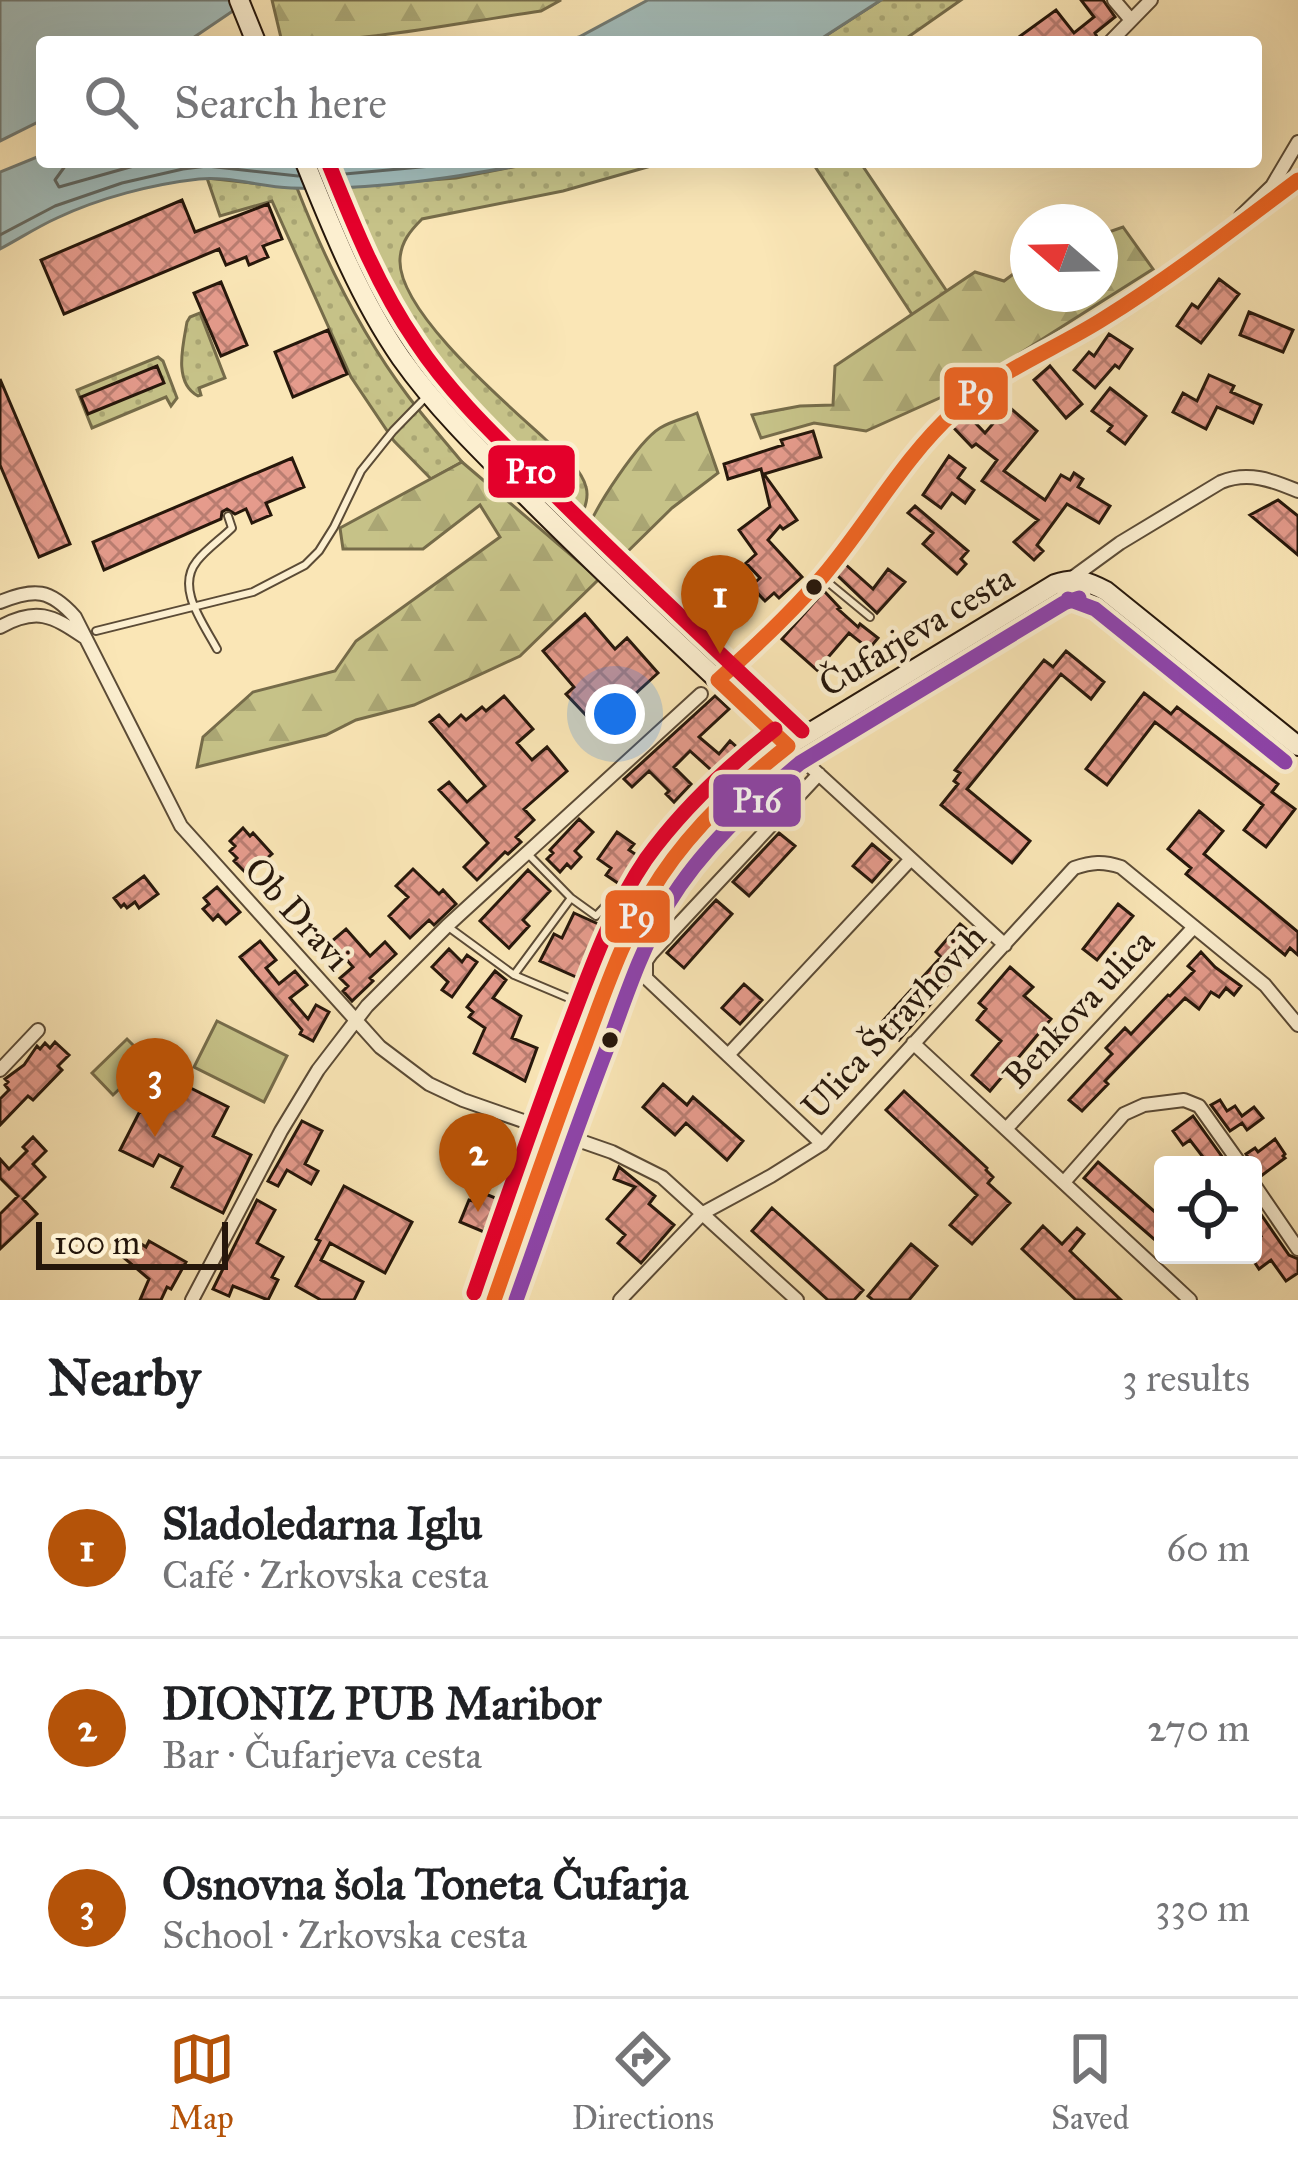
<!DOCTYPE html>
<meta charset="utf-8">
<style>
:root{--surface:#fff;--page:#f6f6f6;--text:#202124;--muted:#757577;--line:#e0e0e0;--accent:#b45309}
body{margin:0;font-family:"IM FELL Great Primer",serif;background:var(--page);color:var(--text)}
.controls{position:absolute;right:36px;bottom:36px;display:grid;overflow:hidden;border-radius:12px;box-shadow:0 12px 48px #0002}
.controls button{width:108px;height:108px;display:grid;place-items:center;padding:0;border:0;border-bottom:3px solid var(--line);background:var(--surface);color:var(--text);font:60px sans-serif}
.compass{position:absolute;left:1010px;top:204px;width:108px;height:108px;border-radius:50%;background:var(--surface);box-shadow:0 12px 48px #0002;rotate:290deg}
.scale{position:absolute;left:36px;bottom:30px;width:192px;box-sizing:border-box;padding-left:12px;border:6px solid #26170b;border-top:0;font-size:33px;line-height:42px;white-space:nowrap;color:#26170b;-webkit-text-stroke:9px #fcefd0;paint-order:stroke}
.you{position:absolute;left:615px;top:714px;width:42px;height:42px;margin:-30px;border:9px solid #fff;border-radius:50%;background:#1a73e8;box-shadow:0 0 0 18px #1a73e833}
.badge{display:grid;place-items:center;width:78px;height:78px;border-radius:50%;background:var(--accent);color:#fff;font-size:39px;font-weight:700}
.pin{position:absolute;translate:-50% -99px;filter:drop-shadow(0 3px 6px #0008)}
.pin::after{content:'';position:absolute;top:63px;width:42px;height:36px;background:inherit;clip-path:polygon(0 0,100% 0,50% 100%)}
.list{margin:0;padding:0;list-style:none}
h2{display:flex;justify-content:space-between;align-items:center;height:156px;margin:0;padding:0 48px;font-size:51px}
h2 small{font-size:39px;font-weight:400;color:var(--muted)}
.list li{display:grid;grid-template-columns:78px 1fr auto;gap:36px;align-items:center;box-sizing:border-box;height:180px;padding:0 48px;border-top:3px solid var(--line)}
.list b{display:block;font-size:45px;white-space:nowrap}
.list p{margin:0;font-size:39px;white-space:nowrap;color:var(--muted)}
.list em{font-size:39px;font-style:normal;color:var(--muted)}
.icon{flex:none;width:66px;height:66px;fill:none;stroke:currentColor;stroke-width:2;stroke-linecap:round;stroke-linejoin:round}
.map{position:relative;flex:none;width:1298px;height:1300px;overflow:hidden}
.search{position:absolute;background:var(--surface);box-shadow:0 12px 48px #0002;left:36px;right:36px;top:36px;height:132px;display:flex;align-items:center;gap:30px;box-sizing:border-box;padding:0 42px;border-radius:12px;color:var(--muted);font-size:45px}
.sheet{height:696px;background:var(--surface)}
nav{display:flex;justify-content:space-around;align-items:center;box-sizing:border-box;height:168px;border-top:3px solid var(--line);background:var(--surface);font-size:33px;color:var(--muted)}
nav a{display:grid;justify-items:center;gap:6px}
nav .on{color:var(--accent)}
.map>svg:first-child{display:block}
</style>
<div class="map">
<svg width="1298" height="1300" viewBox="0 0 1298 1300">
<defs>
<pattern id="grass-dots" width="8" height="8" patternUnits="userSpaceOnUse" patternTransform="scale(3)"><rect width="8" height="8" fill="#c6c288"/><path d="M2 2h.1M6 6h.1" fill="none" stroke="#aaa674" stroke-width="1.8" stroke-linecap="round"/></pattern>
<pattern id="forest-firs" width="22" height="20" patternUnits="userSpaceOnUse" patternTransform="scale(3)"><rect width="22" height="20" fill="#c6c288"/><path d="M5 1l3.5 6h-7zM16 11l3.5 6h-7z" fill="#aaa674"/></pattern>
<pattern id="building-cross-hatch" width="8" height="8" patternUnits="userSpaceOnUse" patternTransform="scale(3)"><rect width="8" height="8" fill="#e59b8c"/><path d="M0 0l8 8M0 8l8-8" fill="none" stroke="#b97d71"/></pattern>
</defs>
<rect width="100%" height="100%" fill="#fae6b6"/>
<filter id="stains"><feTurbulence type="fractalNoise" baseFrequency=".00167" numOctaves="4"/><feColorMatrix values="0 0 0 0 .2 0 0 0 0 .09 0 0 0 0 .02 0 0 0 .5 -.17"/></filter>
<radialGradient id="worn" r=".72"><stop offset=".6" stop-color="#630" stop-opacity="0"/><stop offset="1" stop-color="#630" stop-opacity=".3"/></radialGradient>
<path fill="url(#grass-dots)" stroke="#766c4a" stroke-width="3" d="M881,0H961L901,42H816Z
M538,162H665L563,191L422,219C410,231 401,242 400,259C397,311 507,404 544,438C558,451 581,467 586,487C590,500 581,520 572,529C501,464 426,392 378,308C357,271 341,230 323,192H338L340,187L456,178Z
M812,162H860L948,293L913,316Z
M207,178L297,188C325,260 361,334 408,396C425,419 444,440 462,462L431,479L394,441L351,377L272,201L220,216Z
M200,313L225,378L199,388L201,395L198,396C173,383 183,345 187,322L190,317Z
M158,357L163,361L177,398L171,406L166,397L92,428L77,390Z"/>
<path fill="url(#forest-firs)" stroke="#766c4a" stroke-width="3" d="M272,0H561L541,11C456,23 369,42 282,42Z
M1123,227L1153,269L973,383L866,431L814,423L761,438L752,415L800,406L833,405L835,366L975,272L1004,281L1028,263V294H1100V235Z
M697,413L718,473L672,508L618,561L587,532C594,508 639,441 660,428C671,421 686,418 697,413Z
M462,462L599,579L520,656L414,705L356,720L326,735L197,767L203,737L253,692L335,671L356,641L500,537L480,505L423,549H343L340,528Z"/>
<path fill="#c6c288" stroke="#766c4a" stroke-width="3" d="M217,1021L287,1056L264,1102L194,1067Z
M127,1039L149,1061L113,1095L92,1073Z"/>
<path fill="#a4bdba" stroke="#727b74" stroke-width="3" d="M0,0H249L187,42H42V120L0,141Z
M648,0H881L816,42H560L579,37Z
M42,155V162H538C458,177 373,191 291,188C261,187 229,176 199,179C153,184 99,198 57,218C37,227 19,239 0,249V172Z"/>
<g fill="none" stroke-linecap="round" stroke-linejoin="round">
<path stroke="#656a62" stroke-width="3" d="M68,162L55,180L59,187L148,162
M323,176L475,162
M0,235L55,206L122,183L183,169L207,166L298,176"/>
</g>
<path fill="url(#building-cross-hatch)" stroke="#26170b" stroke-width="3" d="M1081,0H1103L1115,17L1095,33L1097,37L1091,42H1012L1056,10L1074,33L1094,17Z
M182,200L195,232L268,204L282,239L263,246L268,257L249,265L246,257L226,265L219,249L64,314L41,260Z
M1219,279L1239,294L1201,343L1177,326L1192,304L1198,308Z
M221,282L247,345L221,356L194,293Z
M1249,312L1293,330L1283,352L1240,335Z
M328,330L347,374L293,397L275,352Z
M1109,334L1132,349L1119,368L1115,365L1095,388L1074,370L1089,352L1094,356Z
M157,366L164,383L88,414L81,397Z
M1050,366L1082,404L1066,418L1034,380Z
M1209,375L1234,386L1231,392L1261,405L1253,423L1217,407L1206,429L1173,412L1183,393L1197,401Z
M0,379L70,544L39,557L0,465Z
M1110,388L1146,416L1125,444L1108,431L1112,426L1092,411Z
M1008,406L1037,431L1004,471L1045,500L1061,475L1070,480L1074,473L1083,479L1078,487L1110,506L1099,523L1067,504L1037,545L1043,551L1034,560L1014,542L1038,520L982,481L997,460L976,444L972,447L953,427L967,414L985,433Z
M813,431L821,457L764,474L797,520L783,529L780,526L768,540L802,577L779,598L774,593L765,601L751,586L760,578L746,563L756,554L739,530L770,507L761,469L728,479L724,464L783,445L781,440Z
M949,456L965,468L958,478L974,490L965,503L952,493L941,508L923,495Z
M292,458L304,487L266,503L271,515L252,523L246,509L235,514L227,509L222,512L221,519L104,570L93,542Z
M1278,500L1298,516V555L1250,515Z
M915,506L968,551L961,559L966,564L957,574L923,544L933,533L908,513Z
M845,564L873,589L888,569L905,582L877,613L837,575Z
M824,591L840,608L838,609L858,627L860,624L878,638L869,649L849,633L817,670L782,639Z
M585,614L615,649L627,638L658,673L598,728L566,694L574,687L543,651Z
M1066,651L1104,682L1091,699L1061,674L967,789L1030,841L1012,863L941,805L958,784L954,781L960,773L955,770L1044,660L1053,667Z
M1144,693L1171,714L1177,707L1278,784L1272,792L1295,809L1266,847L1244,830L1263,805L1155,722L1107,785L1086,769Z
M504,696L533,729L517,743L532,760L547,747L567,771L524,809L534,820L516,837L521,842L508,854L505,852L477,880L464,867L488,843L439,790L449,782L467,802L485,786L430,722L439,715L449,726L461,715L466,720L482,707L486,711Z
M715,696L729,709L699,737L719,754L730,741L741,751L719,777L690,751L674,767L691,784L674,802L666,794L669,791L649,771L632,787L624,779Z
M1199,811L1223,831L1204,854L1298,932V955L1290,948L1285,955L1186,874L1191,868L1168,849Z
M579,819L593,832L575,851L581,857L571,868L567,864L560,872L547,859L553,853L550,850Z
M243,828L250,836L253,833L272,854L248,875L234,861L237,858L230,851L235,846L230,841Z
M617,832L634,844L629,850L647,862L628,890L606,875L611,868L598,859Z
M779,833L795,846L749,896L733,882Z
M872,844L891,860L872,882L853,866Z
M413,869L439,894L443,890L456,904L434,925L429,920L410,938L389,916L408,897L396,886Z
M528,870L550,891L523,920L529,926L509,948L480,921Z
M144,876L158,894L139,908L135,902L127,908L124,904L121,907L114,898Z
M217,887L240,912L226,924L218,915L213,920L203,909L209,904L204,898Z
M716,900L732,914L684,968L667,953Z
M1118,904L1133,916L1097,960L1083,949Z
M574,913L607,928L583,980L540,961L554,934L562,938Z
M960,924L979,940L947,978L951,981L899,1040L881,1023L941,957L936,952Z
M346,929L370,956L385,942L396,954L370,978L373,981L352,1001L343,991L348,986L340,978L353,967L331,942Z
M260,941L276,960L266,968L279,984L295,971L307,985L290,998L308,1019L316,1005L329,1012L313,1041L300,1034L302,1030L240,957Z
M449,949L462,962L467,955L477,962L452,997L442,990L448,982L432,967Z
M1201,952L1215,967L1241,986L1234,995L1226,988L1219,997L1211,992L1199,1009L1185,998L1105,1081L1108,1084L1082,1111L1069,1100L1109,1057L1112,1054L1106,1048L1125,1028L1131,1034L1168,995L1170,996L1194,971L1188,966Z
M1010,967L1033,987L1024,996L1051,1019L990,1091L972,1075L1001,1041L977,1020L986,1009L979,1003Z
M495,971L506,980L493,998L521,1016L512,1038L537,1048L525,1081L474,1053L485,1028L469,1017L473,1012L467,1007Z
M744,984L762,1000L740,1024L722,1008Z
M55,1042L69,1055L58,1066L62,1070L33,1100L28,1096L0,1125V1099L9,1090L5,1085L8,1082L5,1079L24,1065L37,1046L40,1049L45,1043L50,1048Z
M153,1069L228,1107L213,1136L251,1155L223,1213L172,1187L182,1167L159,1155L153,1166L120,1150L140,1111L143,1113L152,1096L142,1091Z
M663,1084L687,1105L693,1097L743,1141L727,1160L686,1123L675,1135L643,1107Z
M904,1091L987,1168L986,1170L993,1177L988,1183L1010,1203L972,1244L950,1225L977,1195L886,1110Z
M1220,1100L1227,1111L1235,1106L1242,1116L1254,1107L1263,1118L1247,1130L1242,1123L1230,1131L1211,1105Z
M1193,1116L1223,1158L1213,1165H1209L1190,1140L1183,1145L1173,1131Z
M302,1121L322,1131L305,1164L318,1171L311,1184L287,1170L278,1186L268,1181Z
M33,1137L46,1151L33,1164L45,1177L23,1199L37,1214L0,1249V1214L18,1196L0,1178V1159L9,1169L27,1151L23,1147Z
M1275,1139L1285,1154L1283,1156L1285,1158L1261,1176L1253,1173V1165L1246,1154L1255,1148L1258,1152Z
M1098,1162L1163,1219V1247L1084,1178Z
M619,1167L655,1196L649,1204L674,1225L641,1263L618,1243L625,1235L607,1219L635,1187L614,1179Z
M344,1186L412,1222L385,1273L330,1243L321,1260L363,1282L354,1300H321L296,1286L320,1241L316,1239Z
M478,1191L498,1199L484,1232L460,1222L469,1200L473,1201Z
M257,1200L275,1210L257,1243L283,1257L272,1277L278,1280L268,1300L233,1286L229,1296L213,1289Z
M1253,1203L1289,1255L1298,1259V1273L1286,1281L1271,1260L1259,1269L1253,1260V1241L1261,1236L1253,1226Z
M772,1208L863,1290L854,1300H828L752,1231Z
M1043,1226L1062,1244L1077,1228L1084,1234L1070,1251L1121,1300H1076L1022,1249Z
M135,1240L146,1247L149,1241L186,1262L171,1289L167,1287L161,1300H140L149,1279L123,1257Z
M911,1244L937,1266L909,1300H873L868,1296Z"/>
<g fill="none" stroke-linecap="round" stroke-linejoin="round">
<g stroke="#5b4b36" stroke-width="10">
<path id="lane" d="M824,579L870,617
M96,631L253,592L305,565L319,551L334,527L361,471L393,431L426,397
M217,649C204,624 175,588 197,561C206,549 221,539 232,528L228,516
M571,898L596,916L612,899
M447,926L514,975L571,898L527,853
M514,975L578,1002"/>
</g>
<g stroke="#5b4b36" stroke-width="16">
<path id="street" d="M1114,0L1131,20
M1110,42L1151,0
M1241,216L1272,186L1298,142
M1072,578L1120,543L1221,482C1248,471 1272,480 1298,491
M0,602C35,588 50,589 75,617L181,826L380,1047L429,1084L463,1100L612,1152L662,1177L797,1300
M0,627C36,607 52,615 84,637
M718,680L753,649L822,577L929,438L952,413L980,389L1102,320L1220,239L1298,180
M788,746L1005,945
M819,774L651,954L646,961V978L822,1144
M913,1043L1190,1300
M729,1054L911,859
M0,1070L38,1030
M1006,1129L1194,927
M1065,1181L1124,1114L1144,1105L1184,1100L1199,1106L1241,1165
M1253,1183L1298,1249
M192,1300L281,1131L318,1070L367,1006L447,926L701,694
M620,1300L703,1213L771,1176L822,1144L1074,868C1092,862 1103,861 1121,867L1265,985L1298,1025"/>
</g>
<g stroke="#26170b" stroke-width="22">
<path id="secondary" d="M239,0L256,42
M305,162C332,229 360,299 401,358C440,413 490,460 536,506C618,588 703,666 788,746
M494,1300L553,1130L626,937L652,889L692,836L747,780L788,746L1055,584C1076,577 1087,581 1106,591L1298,746"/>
</g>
<use href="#lane" stroke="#fcefd0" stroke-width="6"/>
<use href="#street" stroke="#fcefd0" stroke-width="12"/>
<use href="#secondary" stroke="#fcefd0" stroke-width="18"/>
<g stroke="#fcefd0" stroke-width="24">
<path id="bus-1" d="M718,680C754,648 791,613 823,576C868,523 903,458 955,411C997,371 1054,350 1103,319C1171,277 1234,228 1298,180
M718,680L788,746
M494,1300C524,1214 554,1127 586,1042C607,985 627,927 661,876C695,825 740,784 788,746"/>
</g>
<g stroke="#fcefd0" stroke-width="24">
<path id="bus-2" d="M1068,599L1095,609L1285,762
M516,1300C546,1216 575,1131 607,1048C625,999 641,949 668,904C701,849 751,804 800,763L1064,603L1079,598"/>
</g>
<g stroke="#fcefd0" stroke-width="24">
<path id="bus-3" d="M328,162C353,224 378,287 416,342C453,398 504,444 551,491C633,573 718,651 802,731
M474,1293C504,1206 534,1120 566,1034C589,974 610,912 646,859C682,809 727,767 775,729"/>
</g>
<use href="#bus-1" stroke="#f26522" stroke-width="15"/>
<use href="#bus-2" stroke="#8e44ad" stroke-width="15"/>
<use href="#bus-3" stroke="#e4002b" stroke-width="15"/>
</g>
<g fill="#26170b" stroke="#fcefd0" stroke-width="4.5">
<circle cx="814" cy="587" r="10"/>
<circle cx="610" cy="1040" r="10"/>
</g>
<g text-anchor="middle" stroke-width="9" stroke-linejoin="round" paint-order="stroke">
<g font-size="36" fill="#26170b" stroke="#fcefd0">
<text transform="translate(916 630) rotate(-31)" y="13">Čufarjeva cesta</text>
<text transform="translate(298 913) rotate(48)" y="13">Ob Dravi</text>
<text transform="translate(1078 1008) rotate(-47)" y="13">Benkova ulica</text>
<text transform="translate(893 1021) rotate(-47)" y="13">Ulica Štravhovih</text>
</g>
</g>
<g stroke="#fcefd0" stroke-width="4.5">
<rect x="942" y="365" width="68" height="57" rx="12" fill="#f26522"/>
<rect x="486" y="443" width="91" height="57" rx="12" fill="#e4002b"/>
<rect x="711" y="772" width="92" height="57" rx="12" fill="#8e44ad"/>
<rect x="603" y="888" width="69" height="57" rx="12" fill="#f26522"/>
</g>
<g font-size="33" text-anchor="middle" font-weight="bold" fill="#fff">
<text x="976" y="405">P9</text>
<text x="531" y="483">P10</text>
<text x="757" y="812">P16</text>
<text x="637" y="928">P9</text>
</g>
<rect width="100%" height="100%" filter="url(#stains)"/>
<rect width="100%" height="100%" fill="url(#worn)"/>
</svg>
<div class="controls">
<button><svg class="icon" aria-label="locate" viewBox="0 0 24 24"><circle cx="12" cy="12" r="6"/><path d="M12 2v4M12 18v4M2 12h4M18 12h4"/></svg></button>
</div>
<svg class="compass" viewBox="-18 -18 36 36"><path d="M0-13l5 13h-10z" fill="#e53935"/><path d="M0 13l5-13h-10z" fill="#757577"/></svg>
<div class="scale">100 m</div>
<div class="you"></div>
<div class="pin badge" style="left:720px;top:654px">1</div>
<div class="pin badge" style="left:478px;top:1212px">2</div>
<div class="pin badge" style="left:155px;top:1137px">3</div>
<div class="search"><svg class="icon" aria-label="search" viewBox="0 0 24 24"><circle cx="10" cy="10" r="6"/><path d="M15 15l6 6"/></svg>Search here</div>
</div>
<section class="sheet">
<h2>Nearby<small>3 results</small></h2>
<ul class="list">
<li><span class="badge">1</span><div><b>Sladoledarna Iglu</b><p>Café · Zrkovska cesta</p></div><em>60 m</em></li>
<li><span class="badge">2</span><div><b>DIONIZ PUB Maribor</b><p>Bar · Čufarjeva cesta</p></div><em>270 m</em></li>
<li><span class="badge">3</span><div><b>Osnovna šola Toneta Čufarja</b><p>School · Zrkovska cesta</p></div><em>330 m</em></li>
</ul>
</section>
<nav>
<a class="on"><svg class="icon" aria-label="map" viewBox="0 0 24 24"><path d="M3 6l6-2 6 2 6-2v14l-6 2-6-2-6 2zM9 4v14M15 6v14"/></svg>Map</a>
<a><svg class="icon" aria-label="directions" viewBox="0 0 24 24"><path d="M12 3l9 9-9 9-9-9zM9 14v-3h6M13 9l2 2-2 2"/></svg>Directions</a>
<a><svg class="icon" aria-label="saved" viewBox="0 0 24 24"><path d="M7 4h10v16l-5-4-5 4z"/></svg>Saved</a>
</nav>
